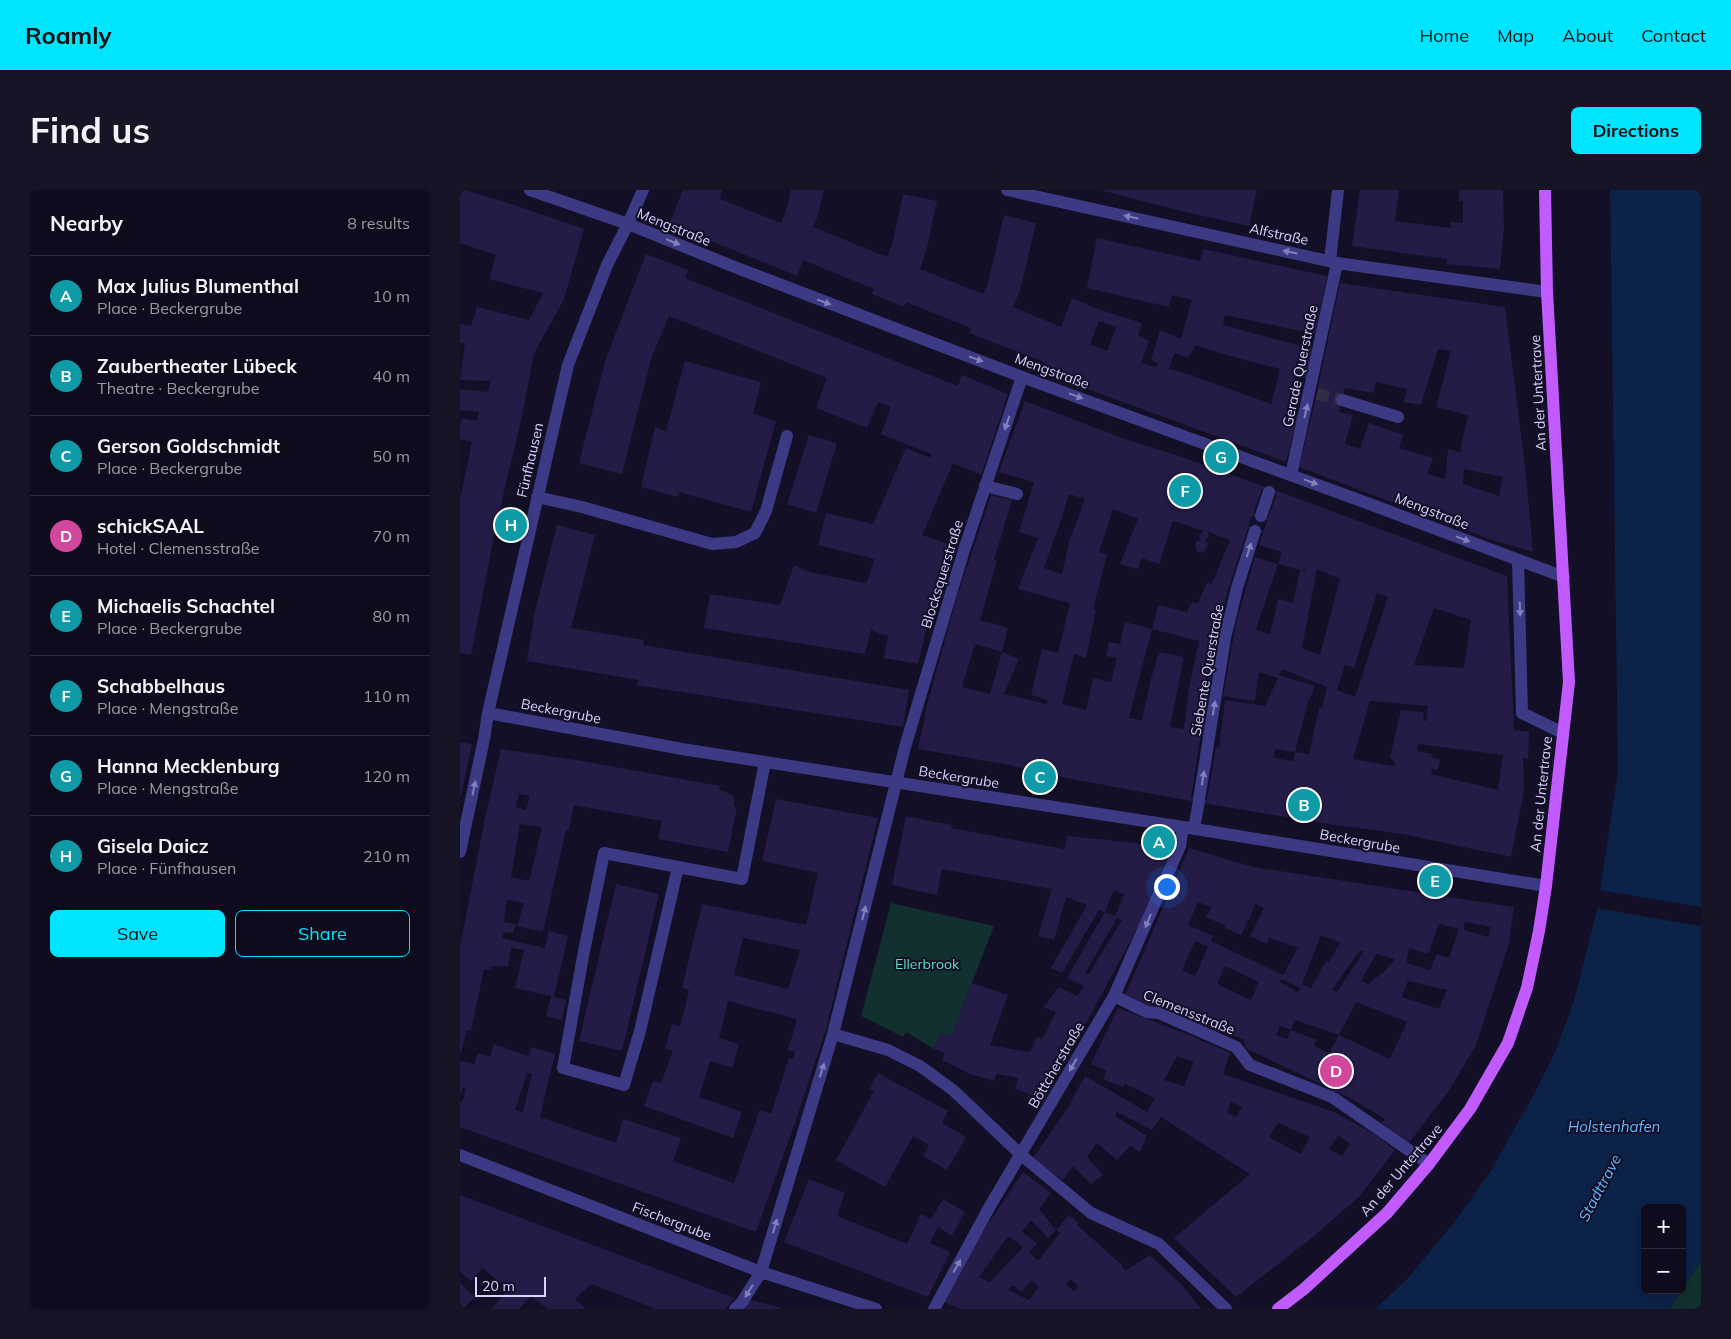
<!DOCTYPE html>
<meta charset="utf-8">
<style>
:root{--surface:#0e0b1c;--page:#171425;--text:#f1f3f6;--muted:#9b9ba3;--line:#2e2b3b;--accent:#00e5ff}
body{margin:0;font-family:Mulish,sans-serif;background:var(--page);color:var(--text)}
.controls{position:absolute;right:15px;bottom:15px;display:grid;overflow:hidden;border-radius:8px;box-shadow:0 2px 8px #0003}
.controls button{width:45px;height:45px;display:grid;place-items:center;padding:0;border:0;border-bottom:1px solid var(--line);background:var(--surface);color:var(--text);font:25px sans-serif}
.scale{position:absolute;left:15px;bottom:12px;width:71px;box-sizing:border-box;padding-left:5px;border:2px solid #d9d4ff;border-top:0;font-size:14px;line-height:18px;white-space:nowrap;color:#d9d4ff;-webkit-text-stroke:4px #130f26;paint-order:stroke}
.you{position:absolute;left:706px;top:696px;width:18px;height:18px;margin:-12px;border:4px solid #fff;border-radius:50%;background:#1a73e8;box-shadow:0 0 0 8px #1a73e833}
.badge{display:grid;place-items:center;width:32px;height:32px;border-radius:50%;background:var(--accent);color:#fff;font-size:16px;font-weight:700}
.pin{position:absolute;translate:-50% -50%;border:2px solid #fff;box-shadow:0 1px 5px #0006}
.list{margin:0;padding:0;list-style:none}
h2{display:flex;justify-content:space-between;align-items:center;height:65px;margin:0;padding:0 20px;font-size:21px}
h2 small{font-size:16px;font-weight:400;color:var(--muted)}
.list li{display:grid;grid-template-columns:32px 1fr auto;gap:15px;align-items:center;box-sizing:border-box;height:80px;padding:0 20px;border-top:1px solid var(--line)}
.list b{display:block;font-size:19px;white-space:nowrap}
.list p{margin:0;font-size:16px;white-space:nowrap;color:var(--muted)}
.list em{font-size:16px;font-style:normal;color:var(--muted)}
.actions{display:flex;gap:10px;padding:15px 20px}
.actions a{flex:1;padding:11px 0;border:1px solid var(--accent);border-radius:8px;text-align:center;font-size:18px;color:var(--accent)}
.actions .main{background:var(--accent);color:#111}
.map{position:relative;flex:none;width:1241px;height:1119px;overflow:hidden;border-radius:8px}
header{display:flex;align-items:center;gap:30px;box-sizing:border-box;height:70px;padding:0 25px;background:var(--accent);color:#111}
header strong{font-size:24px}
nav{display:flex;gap:28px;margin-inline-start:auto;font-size:18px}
.intro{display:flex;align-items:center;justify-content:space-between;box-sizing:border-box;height:120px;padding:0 30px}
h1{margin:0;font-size:35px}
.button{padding:12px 22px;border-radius:8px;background:var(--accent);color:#111;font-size:18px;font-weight:700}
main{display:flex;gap:30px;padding:0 30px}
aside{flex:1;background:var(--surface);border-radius:8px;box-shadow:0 2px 8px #0003}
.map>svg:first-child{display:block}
</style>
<header>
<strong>Roamly</strong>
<nav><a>Home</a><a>Map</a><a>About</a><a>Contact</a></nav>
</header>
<div class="intro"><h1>Find us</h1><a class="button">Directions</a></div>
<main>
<aside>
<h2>Nearby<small>8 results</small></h2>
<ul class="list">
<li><span class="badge" style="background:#0f9aa8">A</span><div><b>Max Julius Blumenthal</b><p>Place · Beckergrube</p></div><em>10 m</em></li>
<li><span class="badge" style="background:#0f9aa8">B</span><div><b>Zaubertheater Lübeck</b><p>Theatre · Beckergrube</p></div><em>40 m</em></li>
<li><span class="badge" style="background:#0f9aa8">C</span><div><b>Gerson Goldschmidt</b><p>Place · Beckergrube</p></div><em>50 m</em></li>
<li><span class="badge" style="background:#d1479c">D</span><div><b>schickSAAL</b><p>Hotel · Clemensstraße</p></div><em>70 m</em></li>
<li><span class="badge" style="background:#0f9aa8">E</span><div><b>Michaelis Schachtel</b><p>Place · Beckergrube</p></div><em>80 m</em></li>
<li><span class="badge" style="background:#0f9aa8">F</span><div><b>Schabbelhaus</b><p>Place · Mengstraße</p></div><em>110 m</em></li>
<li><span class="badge" style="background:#0f9aa8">G</span><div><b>Hanna Mecklenburg</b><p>Place · Mengstraße</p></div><em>120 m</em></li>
<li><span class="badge" style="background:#0f9aa8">H</span><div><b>Gisela Daicz</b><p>Place · Fünfhausen</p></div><em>210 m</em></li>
</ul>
<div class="actions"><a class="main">Save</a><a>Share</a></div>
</aside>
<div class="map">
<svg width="1241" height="1119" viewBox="0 0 1241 1119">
<rect width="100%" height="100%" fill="#130f26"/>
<path fill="#12302f" d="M431,713L534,736L491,847L480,844L474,859L446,842L443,847L401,826Z
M1241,1070V1119H1209Z"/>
<path fill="#0c2248" d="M1150,0H1241V1070L1222,1099V1018H1185V1100H1221L1209,1119H915L949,1087L999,1026L1030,982L1073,906L1096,860L1114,811L1137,720L1158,582Z"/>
<path fill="#130f26" d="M1138,700L1241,717V736L1135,718Z"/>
<path fill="#241b47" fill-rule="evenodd" d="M0,0H5L51,14L124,39L104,109L74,164L62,226L36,336L11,465L0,463V309L12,252L0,249V237L2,228L17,231L19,222L0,220V199L28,202L31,191L0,190L5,153L0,152V134L11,136L17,117L69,130L83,103L29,89L36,65L0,53Z
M223,0H262L260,9L321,33L327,18L331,0H364L358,25L353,37L427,67L432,55L443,4L477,11L466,62L460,79L523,104L528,93L544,25L576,33L560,101L553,117L601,137L612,108L643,121L682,133L678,145L689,151L681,173L696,177L699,173L691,170L700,140L721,149L732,110L712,105L709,117L627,98L637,48L740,71L743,59L867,86L855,144L765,125L763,135L852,159L846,188L836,185L827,219L839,223L826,272L581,182L586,173L509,143L511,138L446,112L444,117L412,104L414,99L343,70L337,86L209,34ZM639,131L656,137L647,161L630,154ZM736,155L756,162L820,179L811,214L722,182L708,179L715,163L728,168Z
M640,0H797L789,36L729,23Z
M900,0H939L935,31L991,38V32L1003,33V11H999V0H1043L1044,38L1040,79L987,74V69L892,56Z
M186,64L228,80L225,88L498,196L502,185L548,204L521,285L493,273L462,345L497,357L473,435L468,433L458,474L424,468L428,445L419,444L411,439L405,464L244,438L250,404L320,415L334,375L349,382L406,393L415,369L358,355L366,323L413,334L446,258L471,268V264L421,244L431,217L418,212L407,238L356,218L367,188L209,126L192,166L162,284L119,273L145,171Z
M880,93L1045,117L1065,276L1073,362L1029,349L839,277L854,216ZM978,159L991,161L976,217L1008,225L1000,262L988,259L985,289L967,284L973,268L939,258L943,245L909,233L900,259L885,254L893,225L879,222L885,198L913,203L916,192L947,199L944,212L961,215ZM1004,279L1043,287L1039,306L1003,294Z
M225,171L301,192L293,224L316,231L291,322L219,302L217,307L181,297L195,237L206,241Z
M565,211L665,249L719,266L839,309L1047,386L1054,540L1069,542L1068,569L1063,568L1064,601L1051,667L943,644L861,633L731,611L601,587L544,574L458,559L468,511L497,407L531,305L552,310L534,370L537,371L520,430L548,438L542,462L515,454L502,497L530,504L542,462L559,469L544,504L587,514L588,510L571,505L582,459L598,463L610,413L558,399L578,348L559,342L574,292L539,282ZM802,299L817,304L808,328L793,323ZM609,304L625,309L609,352L602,384L584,378L600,333ZM653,319L678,329L660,374L678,379L682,368L699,374L713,331L744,341L741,343L739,347L741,350L736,351L735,356L737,361L742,363L746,360L748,355L745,351L749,346L748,342L770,350L752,394L747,393L738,413L732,412L727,422L698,415L692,439L665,432L660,454L649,452L646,466L657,468L651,492L633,488L626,520L602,514L614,464L626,468L636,420L633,419L647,365L639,362ZM792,326L807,330L804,341L788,336ZM788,338L803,343L799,355L822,362L818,374L844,381L846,376L845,382L840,380L833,413L818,409L810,445L796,439L818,374L795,367L776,433L763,506L795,511L799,482L818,488L805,516L765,510L759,558L756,557L747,610L731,608L741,543L744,544L755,456L768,400ZM857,379L880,389L860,465L842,458ZM917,403L928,407L895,507L877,500L885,475L894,478ZM974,418L1011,430L1004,478L954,475ZM692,439L739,451L729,498L724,539L710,537L724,467L699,462L691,489L682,530L669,528ZM822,479L867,497L862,518H859L849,564L835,562L847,515L855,496L819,485ZM910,511L968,516L966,531H963L964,522L941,520L930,567L935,572L934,576L893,569ZM958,554L1043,565L1038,600L971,584L972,579L978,580L980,570L972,568L973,564L957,561ZM815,559L835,562L833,571L814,568Z
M349,245L377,253L356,323L327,314Z
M97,335L135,345L111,438L184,450L183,455L449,500L443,537L177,495L178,490L67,471L75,421Z
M0,552L12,554L1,606H0Z
M41,559L122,571L260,596L259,599L274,606V617H277L268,662L198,649L202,631L114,615L109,640H106L83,742L57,736L64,713L47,710L44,732L56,734L53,743L44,742L42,748L85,758L89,741L108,746L94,807L106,810L102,830L86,826L91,806L55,798L64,760L51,758L48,777L32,776L31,780L24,779L11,841L7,840L0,866V757L25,628ZM59,604L70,606L66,620L56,617ZM60,634L82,637L69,691L51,687Z
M316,609L418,628L366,839L335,933L296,1042L0,937V912H2L6,899L3,898L0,905V871L14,874L18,863L30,867L34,854L68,866L72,857L95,864L80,927L156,953L163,929L221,948L213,971L274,993L300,920L311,924L329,868L333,869L335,862L328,860L337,829L268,811L259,848L279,854L272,878L250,871L239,907L282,922L273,948L184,916L193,891L201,893L213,861L205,858L212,834L220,836L225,818L229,800L222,798L242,714L346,735L358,683L302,671ZM283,748L340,760L328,799L274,785ZM67,883L72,884L63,922L55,920Z
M446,626L491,635V638L604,659L608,646L675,653L711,659L678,737L584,911L555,898L559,888L537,884L534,891L510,884L482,870L485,863L474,859L480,844L491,847L512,793L548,805L530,855L570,862L577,847L582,849L596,822L584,817L599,797L617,806L624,796L607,788L645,722L655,726L664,705L654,700L645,722L639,720L602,783L591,778L627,715L606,707L594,750L578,746L592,699L482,679L477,705L432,695ZM657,728L662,730L629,784L625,783Z
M729,658L793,677L1054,717L1049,753L1016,855L990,899L949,953L921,933L925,929L890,908L787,859L785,855L784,849L757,841L697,814L690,816L665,805ZM738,712L751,717L746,727L766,736L765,738L781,745L796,714L804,718L790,746L807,754L809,748L838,758L823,785L751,751L753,746L728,735ZM1005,732L1031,737L1028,747L1004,740ZM979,734L999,739L989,768L977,764L970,780L946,773L949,758L968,764ZM861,745L880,753L869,772L866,771L851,798L842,794ZM735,751L748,757L735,786L722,780ZM900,760L904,761L877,802L872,800ZM916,764L935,769L925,781L908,794L901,791ZM765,776L799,792L791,810L757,794ZM822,789L840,798L838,802L820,792ZM948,791L987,800L979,819L942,807ZM896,812L947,832L930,869L879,845ZM835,830L879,845L869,863L854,856L857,850L831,840L827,849L816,845L820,836L831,840Z
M156,694L199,704L162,861L119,851Z
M658,818L729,845L770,863L763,884L874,922L914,944L935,960L899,1007L854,1046L776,1107L714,1048L790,984L701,927L692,940L657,922L655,926L687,946L680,962L670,956L657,970L637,953L627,967L643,985L631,994L613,976L603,990L573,968L607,919L625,886L687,922L695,908L665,894L663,897L643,889L647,881L631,874ZM717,866L734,872L724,896L704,890ZM771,912L782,917L776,927L767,922ZM818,933L850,947L840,964L809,947ZM878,945L890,954L882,966L869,959Z
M418,883L488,921L482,933L506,947L487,980L463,966L469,955L453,946L425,997L376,970L414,901L409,899Z
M563,982L591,1003L579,1019L596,1040L588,1048L571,1030L562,1042L577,1053L569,1062L578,1071L600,1043L596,1040L609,1025L618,1032L617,1035L662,1075L665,1081L690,1065L722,1095L741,1119H500L484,1112L512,1058ZM548,1046L563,1057L530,1092L519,1087ZM610,1089L618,1096L614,1101L606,1094ZM571,1091L579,1096L569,1110L548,1100L553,1095L561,1102Z
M349,989L385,1003L377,1026L447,1054L461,1024L471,1029L483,1009L505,1022L492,1046L478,1037L470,1053L490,1062L468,1107L324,1052Z
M0,1005L242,1096L275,1108L265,1119H193L194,1118L131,1094L115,1109L126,1119H88L71,1106L59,1119H31L49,1099L22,1078L11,1091L0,1082Z
M0,1093L15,1107L3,1119H0Z
M288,1109L321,1118V1119H281Z"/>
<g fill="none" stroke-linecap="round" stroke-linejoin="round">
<path stroke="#312d47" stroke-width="12" stroke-dasharray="12 6" stroke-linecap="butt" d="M857,204L882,210"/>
<path stroke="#3d3a85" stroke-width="12" d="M70,0L168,34L272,76L570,190L907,313L1104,387
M547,0L877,73L1087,102
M870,71L878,0
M882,210L938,227
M831,285L877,73
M525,296L557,304
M77,307L122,317L252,354L276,352L295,343L306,321L327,246
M801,326L809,302
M1058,371L1062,523L1103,543
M28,523L222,559L723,637L1086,696
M746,566L765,448L777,398L795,341
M739,609L746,567
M734,639L739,611
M0,662L24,549L28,523L108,175L147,75L168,34L183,0
M218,677L180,841L164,895L103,878L124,761L144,663L282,689L305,572
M654,806L687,822L699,823L776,857L790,875L872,907L969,974
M373,844L428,860L460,876L493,900L560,964L631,1023L699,1054L766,1119
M0,965L301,1082L416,1119
M275,1119L282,1112L301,1082L373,844L445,557L504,360L562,187
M474,1119L530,1016L654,806L720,656L723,637"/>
<path stroke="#c25bff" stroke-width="12" d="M818,1119L844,1099L927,1023L969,974L1010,919L1048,853L1067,798L1079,741L1086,696L1109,492L1087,102L1085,0"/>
</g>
<defs><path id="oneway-solid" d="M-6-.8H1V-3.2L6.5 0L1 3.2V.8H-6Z" transform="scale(1.25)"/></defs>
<g fill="#837fbc">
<use href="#oneway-solid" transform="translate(671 27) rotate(-168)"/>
<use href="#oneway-solid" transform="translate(213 52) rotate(22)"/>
<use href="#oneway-solid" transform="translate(830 62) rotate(-168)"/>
<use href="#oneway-solid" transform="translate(364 112) rotate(21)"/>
<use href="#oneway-solid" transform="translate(516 169) rotate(20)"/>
<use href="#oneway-solid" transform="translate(616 206) rotate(20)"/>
<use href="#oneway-solid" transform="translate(846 221) rotate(-77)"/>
<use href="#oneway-solid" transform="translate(547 233) rotate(109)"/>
<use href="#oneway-solid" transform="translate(851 292) rotate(20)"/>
<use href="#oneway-solid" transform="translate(1003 349) rotate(21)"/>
<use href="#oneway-solid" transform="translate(789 360) rotate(-72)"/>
<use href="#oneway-solid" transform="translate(1060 419) rotate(88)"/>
<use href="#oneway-solid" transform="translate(754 518) rotate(-81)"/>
<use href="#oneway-solid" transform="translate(743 588) rotate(-81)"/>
<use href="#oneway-solid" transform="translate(14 598) rotate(-78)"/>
<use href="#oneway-solid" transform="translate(404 723) rotate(-76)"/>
<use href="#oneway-solid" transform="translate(688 731) rotate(113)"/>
<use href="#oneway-solid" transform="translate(613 875) rotate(120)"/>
<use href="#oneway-solid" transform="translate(362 880) rotate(-73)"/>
<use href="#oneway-solid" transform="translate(315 1036) rotate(-73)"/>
<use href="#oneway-solid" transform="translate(497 1076) rotate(-61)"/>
<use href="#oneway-solid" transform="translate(289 1101) rotate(122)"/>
</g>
<g text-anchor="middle" stroke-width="4" stroke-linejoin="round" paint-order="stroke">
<g font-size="14" fill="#d9d4ff" stroke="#130f26">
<text transform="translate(214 37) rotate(22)" y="5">Mengstraße</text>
<text transform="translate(819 44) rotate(12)" y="5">Alfstraße</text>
<text transform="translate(840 176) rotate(-78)" y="5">Gerade Querstraße</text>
<text transform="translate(592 181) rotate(20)" y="5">Mengstraße</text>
<text transform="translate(1078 203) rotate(-93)" y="5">An der Untertrave</text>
<text transform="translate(70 270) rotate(-77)" y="5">Fünfhausen</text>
<text transform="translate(972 321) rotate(21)" y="5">Mengstraße</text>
<text transform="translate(482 384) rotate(-73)" y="5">Blocksquerstraße</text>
<text transform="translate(747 480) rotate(-80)" y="5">Siebente Querstraße</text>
<text transform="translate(101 521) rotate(11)" y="5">Beckergrube</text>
<text transform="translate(499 587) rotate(9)" y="5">Beckergrube</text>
<text transform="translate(1081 604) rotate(-84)" y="5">An der Untertrave</text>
<text transform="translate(900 651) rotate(10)" y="5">Beckergrube</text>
<text transform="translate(729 822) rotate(22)" y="5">Clemensstraße</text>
<text transform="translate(596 875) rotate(-60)" y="5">Böttcherstraße</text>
<text transform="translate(941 980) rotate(-49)" y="5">An der Untertrave</text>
<text transform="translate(212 1031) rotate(21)" y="5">Fischergrube</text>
</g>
<g font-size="14" fill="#5fe0c0" stroke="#130f26">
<text x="467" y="779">Ellerbrook</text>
</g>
<g font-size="15" font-style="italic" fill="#62b6ff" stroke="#130f26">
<text x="1154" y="942">Holstenhafen</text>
<text transform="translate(1140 998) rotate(-62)" y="5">Stadttrave</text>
</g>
</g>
</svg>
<div class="controls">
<button>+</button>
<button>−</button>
</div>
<div class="scale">20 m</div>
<div class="you"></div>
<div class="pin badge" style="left:699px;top:652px;background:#0f9aa8">A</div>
<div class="pin badge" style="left:844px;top:615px;background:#0f9aa8">B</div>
<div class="pin badge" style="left:580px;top:587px;background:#0f9aa8">C</div>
<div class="pin badge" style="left:876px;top:881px;background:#d1479c">D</div>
<div class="pin badge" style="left:975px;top:691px;background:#0f9aa8">E</div>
<div class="pin badge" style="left:725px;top:301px;background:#0f9aa8">F</div>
<div class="pin badge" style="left:761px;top:267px;background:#0f9aa8">G</div>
<div class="pin badge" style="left:51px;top:335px;background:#0f9aa8">H</div>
</div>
</main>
